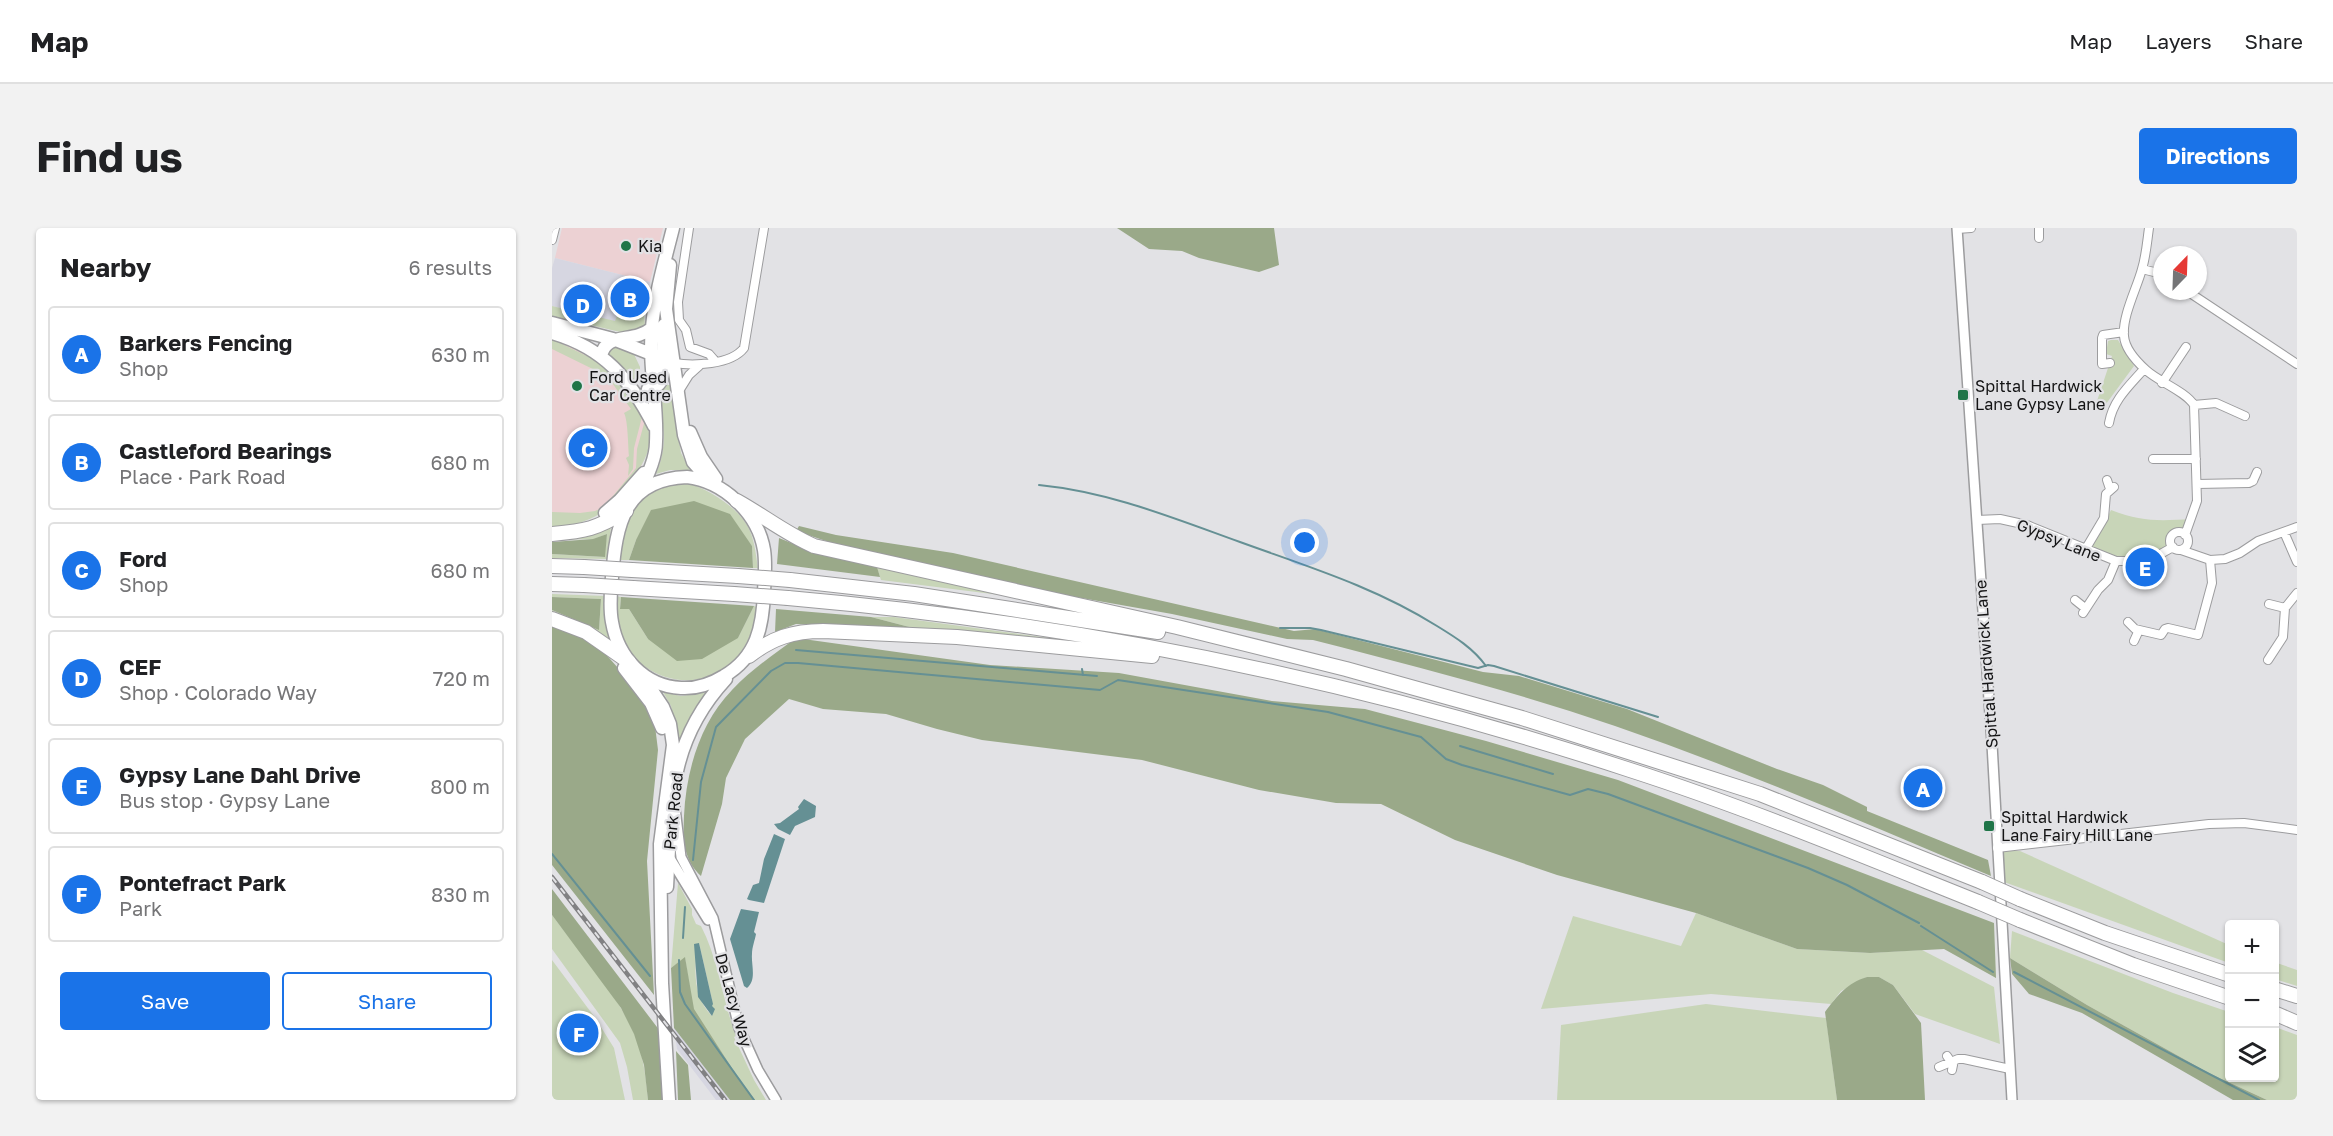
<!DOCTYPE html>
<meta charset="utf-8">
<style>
:root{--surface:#fff;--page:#f2f2f2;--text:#202124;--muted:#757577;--line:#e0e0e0;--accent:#1a73e8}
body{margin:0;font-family:"Golos Text",sans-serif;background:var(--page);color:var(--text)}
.controls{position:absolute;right:18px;bottom:18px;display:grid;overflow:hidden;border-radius:6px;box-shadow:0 2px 4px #0004}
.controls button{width:54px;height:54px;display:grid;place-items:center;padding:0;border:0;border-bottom:2px solid var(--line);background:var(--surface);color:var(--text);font:30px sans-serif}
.compass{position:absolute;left:1601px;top:18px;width:54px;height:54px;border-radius:50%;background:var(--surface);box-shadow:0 2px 4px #0004;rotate:23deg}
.you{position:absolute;left:753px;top:315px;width:21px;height:21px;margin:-15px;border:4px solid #fff;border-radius:50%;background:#1a73e8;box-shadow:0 0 0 9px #1a73e833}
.badge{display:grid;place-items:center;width:39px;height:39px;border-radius:50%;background:var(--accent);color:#fff;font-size:20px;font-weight:700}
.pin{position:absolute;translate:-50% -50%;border:3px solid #fff;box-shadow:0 2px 6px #0006}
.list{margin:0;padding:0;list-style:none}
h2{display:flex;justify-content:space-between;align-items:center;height:78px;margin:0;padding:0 24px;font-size:26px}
h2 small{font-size:20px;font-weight:400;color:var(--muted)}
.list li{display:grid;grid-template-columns:39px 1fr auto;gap:18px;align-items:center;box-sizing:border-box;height:96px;margin:0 12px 12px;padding:0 12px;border:2px solid var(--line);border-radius:6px}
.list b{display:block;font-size:22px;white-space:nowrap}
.list p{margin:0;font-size:20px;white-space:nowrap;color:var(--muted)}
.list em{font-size:20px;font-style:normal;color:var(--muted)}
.actions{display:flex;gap:12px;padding:18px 24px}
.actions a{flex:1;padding:14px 0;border:2px solid var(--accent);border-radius:6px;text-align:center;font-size:21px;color:var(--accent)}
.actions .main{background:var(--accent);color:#fff}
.icon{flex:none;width:33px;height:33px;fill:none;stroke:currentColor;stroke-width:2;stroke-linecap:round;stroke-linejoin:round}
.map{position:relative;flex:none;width:1745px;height:872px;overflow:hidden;border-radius:6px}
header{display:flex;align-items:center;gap:36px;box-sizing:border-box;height:84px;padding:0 30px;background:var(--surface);border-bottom:2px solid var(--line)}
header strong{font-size:28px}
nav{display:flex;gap:33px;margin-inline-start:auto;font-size:21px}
.intro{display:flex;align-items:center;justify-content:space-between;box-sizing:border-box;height:144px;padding:0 36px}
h1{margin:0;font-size:42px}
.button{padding:15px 27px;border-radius:6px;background:var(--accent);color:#fff;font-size:21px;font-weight:700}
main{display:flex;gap:36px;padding:0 36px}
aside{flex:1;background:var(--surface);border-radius:6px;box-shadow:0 2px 4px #0004}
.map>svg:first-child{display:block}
</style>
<header>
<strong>Map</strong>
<nav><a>Map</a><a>Layers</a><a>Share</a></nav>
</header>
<div class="intro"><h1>Find us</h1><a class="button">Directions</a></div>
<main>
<aside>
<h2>Nearby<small>6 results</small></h2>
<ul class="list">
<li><span class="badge">A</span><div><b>Barkers Fencing</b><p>Shop</p></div><em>630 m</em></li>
<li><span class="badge">B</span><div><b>Castleford Bearings</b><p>Place · Park Road</p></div><em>680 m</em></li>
<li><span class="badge">C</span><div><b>Ford</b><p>Shop</p></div><em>680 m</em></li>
<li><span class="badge">D</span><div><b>CEF</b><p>Shop · Colorado Way</p></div><em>720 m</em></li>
<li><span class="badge">E</span><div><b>Gypsy Lane Dahl Drive</b><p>Bus stop · Gypsy Lane</p></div><em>800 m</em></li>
<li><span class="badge">F</span><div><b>Pontefract Park</b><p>Park</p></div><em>830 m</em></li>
</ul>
<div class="actions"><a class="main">Save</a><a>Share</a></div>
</aside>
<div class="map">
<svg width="1745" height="872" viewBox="0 0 1745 872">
<rect width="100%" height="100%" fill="#e2e2e5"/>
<path fill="#ecd1d3" d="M10,0H111L98,54L3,30Z
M0,108L35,123L92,185L95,212L90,237L51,282L0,290Z"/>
<path fill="#d6d6e1" d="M3,30L98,54L88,100L0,78V40Z
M122,800L178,872H164L125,821Z"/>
<path fill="#c8d5b8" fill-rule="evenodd" d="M85,77L92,82L93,99L81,107L0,88V78L63,93L65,88L81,92Z
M0,111L45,133L69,155L87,182L90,189L82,220L81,241L76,248L77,237L74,230L77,228C76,218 76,192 72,185L79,181L55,148L0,121Z
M1559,112H1566L1582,138L1551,180L1545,173L1560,128L1554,126L1556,113Z
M61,118L81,124L88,139V154L76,149L55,128L54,124Z
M114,157H118L129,225L138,242H118L104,246C117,214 111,198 105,165Z
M93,192C107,221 86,244 68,265C62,272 56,281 49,285C33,295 18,298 0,300V284L28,285L43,283L52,279L84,240L85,221Z
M136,255C158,262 189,281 198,303C203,315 204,328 206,340H201L200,318L191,307L84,312L77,332H68C69,322 68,312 70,303C78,273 106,256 136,255Z
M1559,282C1590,294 1607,293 1640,291L1633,307L1625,304C1618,307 1617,313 1621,319C1587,340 1571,333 1536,323L1547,307Z
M59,298L56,331L0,330V326L52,329L55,306L42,311L0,312L35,309Z
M324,337L471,370L329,352Z
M0,366L54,368V398L61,419L0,388V382L47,401L49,371L0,369Z
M64,368L69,369L68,380L77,381L96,411L186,410L202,378L205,379C203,399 195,422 178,436C141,468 84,450 67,405C63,394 65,380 64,368Z
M319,389H342L527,414V416L365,401Z
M111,464L129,468L157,464L139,487L127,517L119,478Z
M1449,623H1468L1677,717V735L1452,654Z
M126,655L140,681V687L144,696L149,698C167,733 170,771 184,808L182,809L202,852L214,872H203L185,848L141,781L133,730L119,740ZM147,715L160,772V788C141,769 141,740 147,715Z
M1144,685L1245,721L1318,725L1370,722L1442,759L1448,816L1363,786L1341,757L1327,749H1315L1289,763L1279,776L1159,766L989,781L1021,688L1129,718Z
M0,687C28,725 63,762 82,805C91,825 94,849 96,872H81L75,839L68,815L0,721Z
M1460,703L1621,765L1677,784L1678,850H1722L1723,799L1745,807V872H1715L1657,845L1535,777L1458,730Z
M0,732L44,791L62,820L73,872H0Z
M1722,734L1745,742V758L1723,751Z
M1154,776L1274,790L1285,872H1005L1009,797Z"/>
<path fill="#9aa989" d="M565,0H722L727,37L707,44L647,30L630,23L597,21Z
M142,273L178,286L200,318L201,340L77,332L84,312L99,282Z
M247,298L284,307L401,325L742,403L763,401L931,444L967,448L1075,481L1225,541L1271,557L1315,579V583L1436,632L1439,648C1315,596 1191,542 1063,498C964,464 862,438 761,412L735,411L620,386L501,365L280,315L244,303Z
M55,306L53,329L0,326V314L41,311Z
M227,310L259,323L325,339L328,349L225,336Z
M0,369L49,371L47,402L0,382Z
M69,369L202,378L186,410L150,431L125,433L96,411L77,381H68Z
M224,381L319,389L365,401L244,396L223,404Z
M0,398L30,409L50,422L91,468L103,498L106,522L95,633L102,767L0,637Z
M244,410L438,437L567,445L720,473L813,481L934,513L1066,552L1442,695L1444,750L1392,721L1318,725L1245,721L1144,685L1005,647L903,612L829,576L784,575L707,562L590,532L430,512L385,501L334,486L271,481L237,471L193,511L174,550L170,576L149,648C131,631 131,612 132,588C134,543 148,495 180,462C199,442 222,426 244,410Z
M0,661L108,803L111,872H96L92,837L82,806L69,780L0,687Z
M133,729L142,781L185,848L203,872H178L122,800L119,740Z
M1458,730L1535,777L1657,845L1715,872H1681L1530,785L1477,766L1460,746Z
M1315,749H1327L1341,757L1369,795L1373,872H1285L1273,784C1285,768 1295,755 1315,749Z
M124,823L136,837L139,872H126Z"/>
<path fill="#659094" d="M252,571L264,578L263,589L243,598L238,607L226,601L222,596L228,595L247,581L246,579Z
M222,606L233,611L212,675L197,672L195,671L201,657L207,655L212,631Z
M189,681L207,684L202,704L204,706C203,712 200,719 200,726C199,737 205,752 195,760L192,758L178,711Z
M147,715L161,776L160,778L163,781L160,788L146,769L142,716Z"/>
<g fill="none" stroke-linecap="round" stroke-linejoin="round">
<path stroke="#659094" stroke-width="2" d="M487,257C558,264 621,290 688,314C757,339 823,359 885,398C903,409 921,420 934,438
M728,400H758L769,402L926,440L936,437L942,438L1106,489
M244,422L545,448
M530,441L531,447
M908,518L1001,546
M0,626L98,748
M141,632L149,554L164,499L219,443L233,435H246L548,462L566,452L776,484L869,509L894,531L910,537L1018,567L1036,561L1056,566L1256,640L1295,657L1367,695
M1369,698L1441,744
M131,710L133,679
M127,732L128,764L133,776L202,872
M1462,744L1707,872"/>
<g stroke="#9c9c9e" stroke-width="10">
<path id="minor" d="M137,0L126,74L127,92L134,102L138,119L157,126L164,134
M1487,0V10
M1597,0C1595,14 1594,28 1590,41C1585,60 1570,88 1572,108C1573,121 1584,133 1594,142C1607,154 1633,163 1642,177L1645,273L1633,307
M1405,1L1419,0
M0,12L3,0
M1590,41L1610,46
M1635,63L1745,136
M122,135C141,138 179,137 192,120L212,0
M1558,135L1550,136V110L1551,107L1572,104
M1610,155L1634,119
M127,163L137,147L147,138
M1642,177L1664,175L1693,188
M1557,195C1561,172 1577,158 1592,141
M1601,231H1644
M1555,252L1558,261
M1701,253L1705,244
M1645,256L1697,255L1701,253
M1425,292L1448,291L1475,297L1564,333H1596L1621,319
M1732,304L1745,334
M1618 313a9 9 0 1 1 18 0a9 9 0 1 1-18 0Z
M1533,322L1552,290L1554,266L1562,259
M1629,322L1658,332L1673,331L1688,325L1706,313L1745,299
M1523,372L1533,380
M1717,376L1733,380
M1531,385L1546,362L1556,352L1564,333
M1576,394L1583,401L1609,407L1613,401L1616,400L1646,407L1660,355L1658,332
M1582,413L1587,402
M1716,432L1731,409L1733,380L1745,365
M1445,620L1657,596L1692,595L1745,602
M1395,828L1401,837L1400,842
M1387,839L1406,831H1412L1458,841"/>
</g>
<g stroke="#9c9c9e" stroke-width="12">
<path id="tertiary" d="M1405,0L1440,516L1460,872
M121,564L129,629L161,690L187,800L206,842L224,872
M116,627L156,692"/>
</g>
<g stroke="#9c9c9e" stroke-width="15">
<path id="primary" d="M118,37L114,81L132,207L141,234L158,253
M0,95L61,111L122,135
M0,105C52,120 78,151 102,198
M49,128C54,103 81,116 100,100
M96,161C103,160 108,157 110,150C113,140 110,111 112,97
M138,204L149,229L164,251
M135,249C171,253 206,285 212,322C214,335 213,349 212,363C211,398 205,429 172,448C159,456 145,461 129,460C92,458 66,429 60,394C57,379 59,363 60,349C64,297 72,251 135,249Z
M86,266C95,250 104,231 104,214C106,175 96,138 100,99C103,66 113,32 121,0
M53,285L68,272L92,245
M72,440L99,475L110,500
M91,449L111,479L118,496L121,517L108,616L110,755L117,872
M125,543C133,507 149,478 174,451
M115,659L119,584"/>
</g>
<g stroke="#9c9c9e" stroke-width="16">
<path id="motorway" d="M185,273C212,288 234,306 262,318L625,399L794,441L970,490L1208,566L1430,654
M0,306C34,303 44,301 74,283
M0,338L32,339
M80,342L186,348
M238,352L362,366L606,404
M0,356L32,357
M81,360L182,366
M236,370C522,395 805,452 1078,542C1196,580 1311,628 1426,674
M0,391L34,404L77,434
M197,428C220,410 241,403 271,403L405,409L600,428
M1468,671L1553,705L1678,747
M1468,692L1581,737L1678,770
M1722,761L1745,768
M1722,785L1745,795"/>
</g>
<use href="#minor" stroke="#fff" stroke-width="8"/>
<use href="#tertiary" stroke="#fff" stroke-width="9"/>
<use href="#primary" stroke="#fff" stroke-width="12"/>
<use href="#motorway" stroke="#fff" stroke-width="14"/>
<g stroke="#818183" stroke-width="4.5">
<path id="rail" d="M0,649L173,872"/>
</g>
<use href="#rail" stroke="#e2e2e5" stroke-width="2" stroke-dasharray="7" stroke-linecap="butt"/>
<g stroke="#9c9c9e" stroke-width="16" stroke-linecap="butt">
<path id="motorway-bridge" d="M32,339L80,342
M186,348L238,352
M32,357L81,360
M182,366L236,370
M1430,654L1468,671
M1426,674L1468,692"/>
</g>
<use href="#motorway-bridge" stroke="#fff" stroke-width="14"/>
</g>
<g fill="#1f7548" stroke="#e2e2e5" stroke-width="2">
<circle cx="74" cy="18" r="6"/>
<circle cx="25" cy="158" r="6"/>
<rect x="1405" y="161" width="12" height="12" rx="3"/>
<rect x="1431" y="592" width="12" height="12" rx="3"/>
</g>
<g text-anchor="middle" stroke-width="4.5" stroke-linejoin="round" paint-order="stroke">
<g font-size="16" fill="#141415" stroke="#e2e2e5" text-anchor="start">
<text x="86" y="24">Kia</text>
<text x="37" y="155">Ford Used<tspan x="37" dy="18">Car Centre</tspan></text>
<text x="1423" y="164">Spittal Hardwick<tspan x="1423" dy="18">Lane Gypsy Lane</tspan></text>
<text x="1449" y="595">Spittal Hardwick<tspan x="1449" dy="18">Lane Fairy Hill Lane</tspan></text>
</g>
<g font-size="16" fill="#141415" stroke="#e2e2e5">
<text transform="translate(1507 312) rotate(22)" y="6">Gypsy Lane</text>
<text transform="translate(1434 436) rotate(-94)" y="6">Spittal Hardwick Lane</text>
<text transform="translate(121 583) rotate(-84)" y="6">Park Road</text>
<text transform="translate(182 772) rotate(74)" y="6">De Lacy Way</text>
</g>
</g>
</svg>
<div class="controls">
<button>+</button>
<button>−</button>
<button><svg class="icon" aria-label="layers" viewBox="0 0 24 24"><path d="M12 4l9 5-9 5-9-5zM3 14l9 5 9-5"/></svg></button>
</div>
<svg class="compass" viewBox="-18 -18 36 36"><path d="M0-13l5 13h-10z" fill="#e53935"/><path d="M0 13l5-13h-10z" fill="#757577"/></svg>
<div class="you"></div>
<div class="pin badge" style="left:1371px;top:560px">A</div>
<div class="pin badge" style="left:78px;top:70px">B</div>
<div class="pin badge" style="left:36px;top:220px">C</div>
<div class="pin badge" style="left:31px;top:76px">D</div>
<div class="pin badge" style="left:1593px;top:339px">E</div>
<div class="pin badge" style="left:27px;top:805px">F</div>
</div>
</main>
